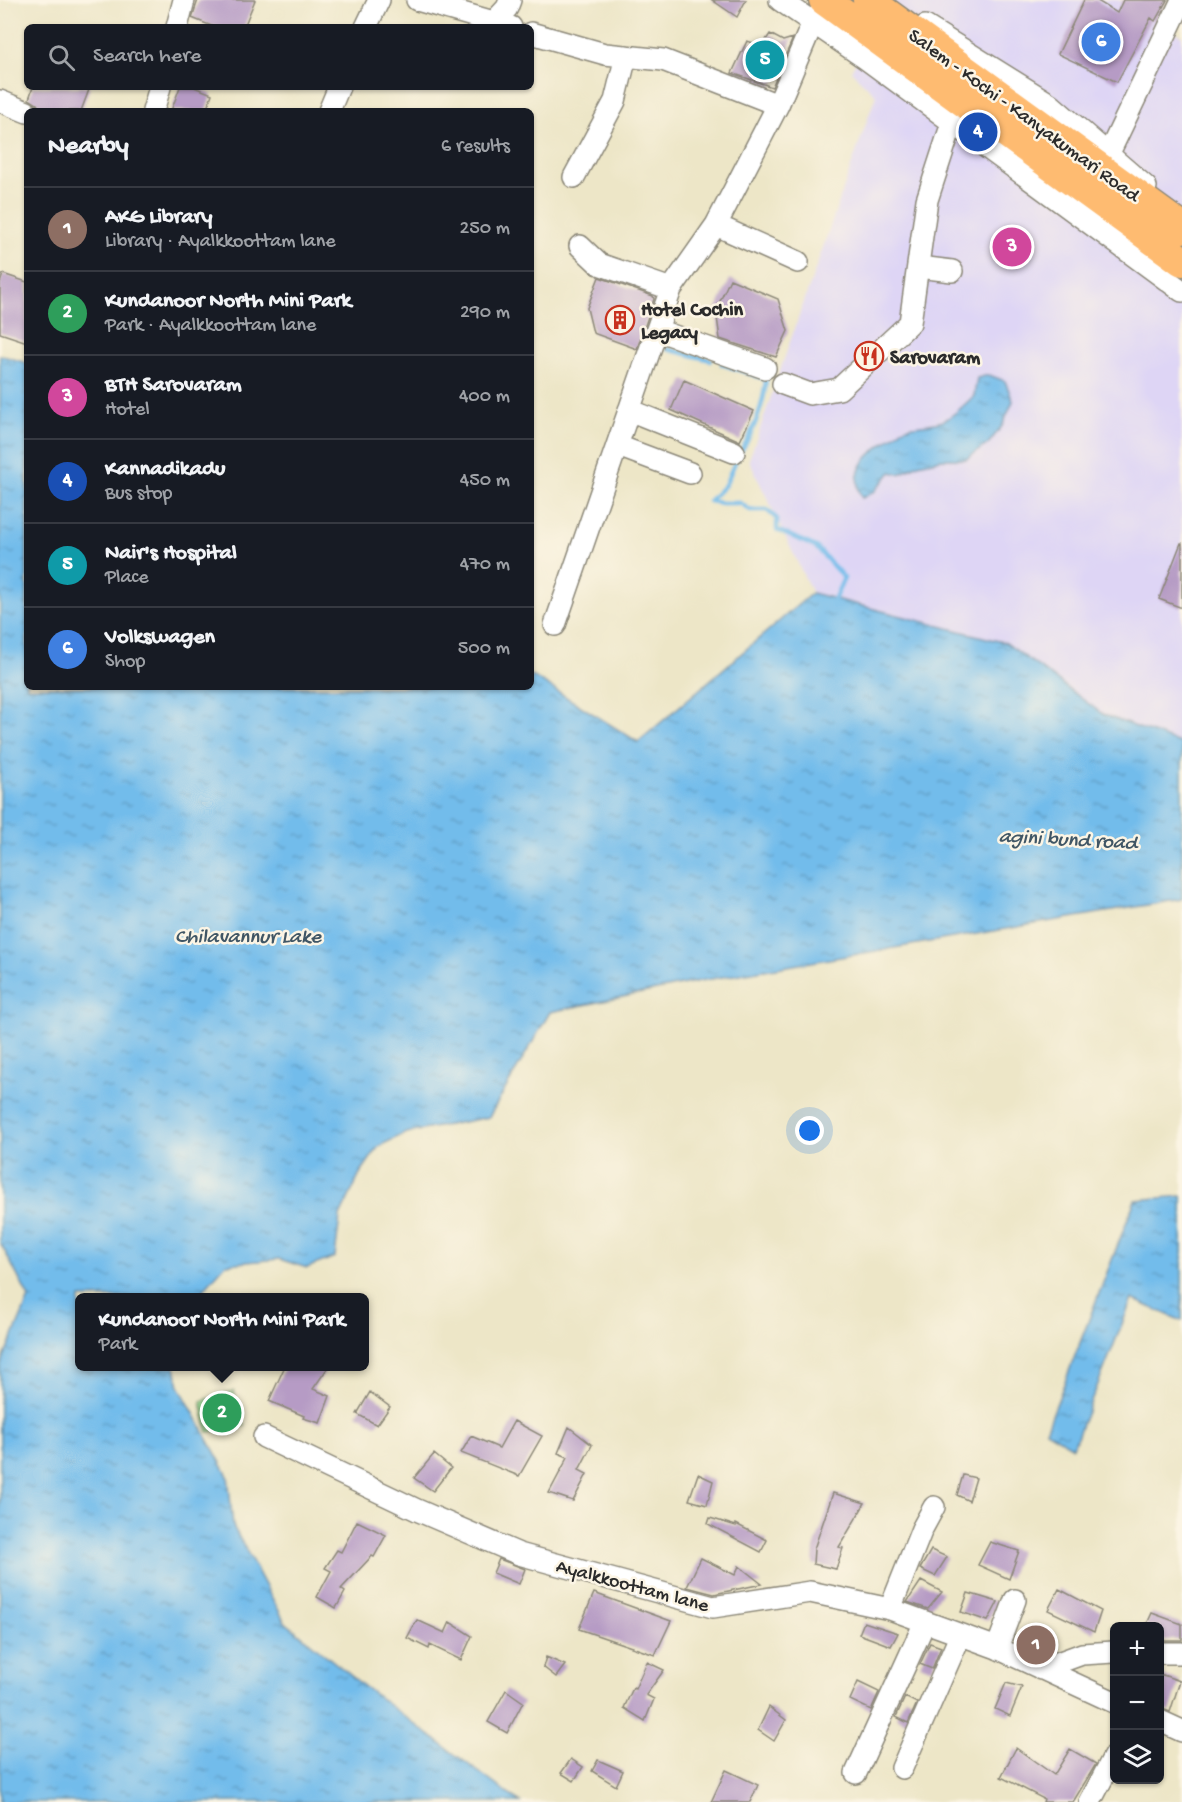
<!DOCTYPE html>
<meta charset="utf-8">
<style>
:root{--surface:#171b24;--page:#20242c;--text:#f1f3f6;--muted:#9ea1a6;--line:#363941;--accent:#c8321e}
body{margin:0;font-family:"Gochi Hand",sans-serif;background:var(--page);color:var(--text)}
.controls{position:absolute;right:18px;bottom:18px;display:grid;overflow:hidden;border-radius:9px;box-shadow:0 2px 4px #0004}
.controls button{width:54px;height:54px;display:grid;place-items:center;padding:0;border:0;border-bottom:2px solid var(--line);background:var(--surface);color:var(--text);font:30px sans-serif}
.you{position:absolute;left:810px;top:1131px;width:21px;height:21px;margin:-15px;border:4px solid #fff;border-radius:50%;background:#1a73e8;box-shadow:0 0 0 9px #1a73e833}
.badge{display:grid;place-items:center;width:39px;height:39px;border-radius:50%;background:var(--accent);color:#fff;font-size:20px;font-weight:700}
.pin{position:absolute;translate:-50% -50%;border:3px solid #fff;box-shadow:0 2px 6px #0006}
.popup{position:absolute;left:75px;top:1293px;width:294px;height:78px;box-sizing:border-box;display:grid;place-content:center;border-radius:9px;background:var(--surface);filter:drop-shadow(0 2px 4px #0005);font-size:20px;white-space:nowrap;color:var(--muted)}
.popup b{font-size:22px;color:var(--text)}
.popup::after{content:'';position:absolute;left:50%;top:100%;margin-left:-12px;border:12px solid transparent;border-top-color:var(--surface)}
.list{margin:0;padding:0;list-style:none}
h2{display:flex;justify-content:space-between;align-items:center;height:78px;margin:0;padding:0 24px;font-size:26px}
h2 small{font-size:20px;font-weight:400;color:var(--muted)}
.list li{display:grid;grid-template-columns:39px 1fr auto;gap:18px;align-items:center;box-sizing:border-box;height:84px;padding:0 24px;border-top:2px solid var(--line)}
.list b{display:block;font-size:22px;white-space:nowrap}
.list p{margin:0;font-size:20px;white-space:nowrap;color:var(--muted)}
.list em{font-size:20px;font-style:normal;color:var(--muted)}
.icon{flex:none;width:33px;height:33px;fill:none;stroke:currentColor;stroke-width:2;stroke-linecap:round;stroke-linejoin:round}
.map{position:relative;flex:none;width:1182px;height:1802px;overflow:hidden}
.search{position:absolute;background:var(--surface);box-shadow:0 2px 4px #0004;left:24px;top:24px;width:510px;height:66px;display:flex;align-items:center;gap:15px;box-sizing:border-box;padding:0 21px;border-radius:9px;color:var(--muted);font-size:22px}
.panel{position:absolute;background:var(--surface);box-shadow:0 2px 4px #0004;left:24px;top:108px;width:510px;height:582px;border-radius:9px}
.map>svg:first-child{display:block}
</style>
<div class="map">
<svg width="1182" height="1802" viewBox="0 0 1182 1802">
<defs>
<pattern id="park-crowns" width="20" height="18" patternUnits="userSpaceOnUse" patternTransform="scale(1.5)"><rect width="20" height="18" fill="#97da92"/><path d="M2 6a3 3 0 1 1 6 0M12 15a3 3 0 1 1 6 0" fill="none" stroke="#82bb7e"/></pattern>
<pattern id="water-ripples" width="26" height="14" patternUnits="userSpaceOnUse" patternTransform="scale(1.5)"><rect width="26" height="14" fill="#72bceb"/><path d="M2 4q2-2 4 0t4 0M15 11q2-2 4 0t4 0" fill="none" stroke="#5e99bf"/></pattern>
</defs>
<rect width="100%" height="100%" fill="#fcf5e5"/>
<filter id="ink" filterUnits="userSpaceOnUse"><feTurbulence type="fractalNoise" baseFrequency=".0167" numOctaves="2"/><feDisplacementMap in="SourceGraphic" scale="12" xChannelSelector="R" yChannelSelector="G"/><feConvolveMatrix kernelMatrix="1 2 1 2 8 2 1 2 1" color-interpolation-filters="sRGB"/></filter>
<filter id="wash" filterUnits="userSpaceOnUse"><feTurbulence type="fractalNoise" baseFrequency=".008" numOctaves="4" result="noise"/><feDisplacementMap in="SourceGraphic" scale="24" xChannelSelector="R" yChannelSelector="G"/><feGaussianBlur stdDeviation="1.35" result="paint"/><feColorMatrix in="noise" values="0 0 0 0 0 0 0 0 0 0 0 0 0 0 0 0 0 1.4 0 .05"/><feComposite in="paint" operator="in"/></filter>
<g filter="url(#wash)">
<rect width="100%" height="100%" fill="#ede6c7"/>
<path fill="#ded5f5" d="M889,0H1119L1182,36V744L1104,715L1006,643L812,593L749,460L876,95L851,71Z"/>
<path fill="url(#park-crowns)" stroke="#61825e" stroke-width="1.5" d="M234,1391L245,1426L208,1432L201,1401Z"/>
<path fill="url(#water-ripples)" stroke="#4e748b" stroke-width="1.5" d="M0,355L27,363V687H531V675L638,742L812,593L1006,643L1104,715L1182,744V899L705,980L550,1012L489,1117L406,1133L379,1146L361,1172L340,1216L335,1257L307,1268L279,1259L226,1264L197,1297L80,1298V1366L175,1367L179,1386L228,1476L233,1526L285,1622L365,1687L508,1794L521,1802H0V1367L29,1298L0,1242Z
M989,375L1005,381L1013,401L1002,426L988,444L966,459H941L918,464L900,474L891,472L874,492L862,498C847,468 872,451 894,436C898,434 900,429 904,428C917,424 933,426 945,420C955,415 965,404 974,396L977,378Z
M1182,1196V1321L1132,1299L1073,1447L1046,1431L1135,1200Z"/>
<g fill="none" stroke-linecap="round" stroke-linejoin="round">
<path stroke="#72bceb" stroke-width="4.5" d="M667,349L711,360
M722,364L766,379C764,405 755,428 741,451
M737,458L725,485L709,501L721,503H740L750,510H767L777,519V530L816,547L844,578L833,602"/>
</g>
<g id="blocks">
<path fill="#b69bc5" d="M198,0H255L244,27H214L192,18Z
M712,0H746L737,17Z
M1084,0H1096L1117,13L1123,0H1167L1155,21L1151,18L1117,82L1058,54Z
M770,34L783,41L793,38L772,87L732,73L747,41L762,46Z
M33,87H90L81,111H48L39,107L37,104L29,99Z
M180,87H194L212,94L206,111H171Z
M3,274L27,282V342L0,333V283Z
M599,277L653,296L654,299L637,349L593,333L587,308Z
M730,279L778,299L788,331L776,357L720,339L716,310Z
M684,380L754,411L740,441L671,410Z
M1181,543H1182V608L1159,599Z
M285,1366H329L313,1389L330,1396L320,1423L303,1418L304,1416L269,1401Z
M370,1392L390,1407L377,1425L357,1414Z
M514,1421L542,1436L519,1476L461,1453L471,1436L499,1448Z
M569,1427L592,1445L579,1470L587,1474L573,1501L549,1493L568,1457L558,1453Z
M434,1454L451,1468L433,1491L414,1478Z
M698,1474L713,1481L707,1505L689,1500Z
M963,1475L976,1478L969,1501L957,1495Z
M833,1493L865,1503L839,1547L843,1548L836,1569L813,1564L814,1549Z
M710,1518L736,1526V1524L767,1540L761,1552L708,1524Z
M357,1521L386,1535L374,1557L372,1556L341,1589L345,1592L336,1608L317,1597L331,1571L325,1568L337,1550L341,1552Z
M990,1542L1019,1551L1009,1579L978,1565Z
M931,1550L947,1557L935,1576L920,1569Z
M701,1558L735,1575L739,1566L762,1584L714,1594L687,1587Z
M499,1559L525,1569L519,1584L493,1573Z
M921,1581L942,1592L928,1609L907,1602Z
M1059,1589L1101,1611L1094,1632L1048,1610Z
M594,1593L671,1621L655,1655L579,1629Z
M968,1593L998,1602L988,1621L961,1612Z
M1152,1613L1182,1624V1640H1160V1626H1146Z
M417,1620L445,1633L450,1622L472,1636L461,1660L430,1645L429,1649L407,1638Z
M864,1622L898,1633L891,1646L859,1634Z
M930,1643L941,1647L932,1669L920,1664Z
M546,1657L565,1665L556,1677L543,1667Z
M647,1662L664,1670L646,1695L654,1699L645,1721L624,1708L633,1688L635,1689Z
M1160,1674L1180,1681L1170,1712L1160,1708Z
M858,1682L879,1692L871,1710L850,1700Z
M1006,1683L1022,1687L1010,1716L995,1709Z
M506,1690L523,1702L507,1733L488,1722Z
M905,1697L917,1703L908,1723L896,1717Z
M769,1707L786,1720L774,1741L758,1730Z
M1016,1748L1054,1775L1070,1749L1096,1764L1073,1802H1043L1044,1799L1001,1777Z
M571,1759L583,1767L574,1781L561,1773Z
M598,1760L623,1771L616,1786L592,1771Z
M726,1770L758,1785L750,1802H711Z"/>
</g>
</g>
<g filter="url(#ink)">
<use href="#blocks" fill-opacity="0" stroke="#8c8879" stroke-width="1.5"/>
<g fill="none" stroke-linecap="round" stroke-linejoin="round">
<g stroke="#8c8879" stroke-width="24">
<path id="minor" d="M417,0L511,27
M780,0L865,58L1182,291
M494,22L507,8L510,0
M925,26L1050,104L1146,187
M177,27L184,0
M366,27L379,0
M531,33L605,54L663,60L778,105
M0,101L27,112
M153,111L160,87
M329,111L339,87
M1109,153L1182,0
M574,177L615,101L626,56
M716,225L798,262
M580,246L599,264L671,289
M919,267L952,271
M657,330L765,368
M783,384L810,394L839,389L910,323L927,200L952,123
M629,410L734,452
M618,446L690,473
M555,625L671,289L716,225L778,105L813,22L828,3
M264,1437L417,1510L519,1554L713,1607L810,1592L890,1609L997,1648L1114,1702
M890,1609L922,1529L934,1507
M997,1648L1015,1600
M1160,1653H1182
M1041,1669L1082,1654L1114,1652
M1160,1721L1182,1731
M902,1768L960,1636
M856,1773L925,1622
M1090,1802L1114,1756"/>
</g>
<g stroke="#8c8879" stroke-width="33">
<path id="highway" d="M824,0L1182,261
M868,0L1182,228"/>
</g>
<use href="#minor" stroke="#fff" stroke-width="21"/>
<use href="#highway" stroke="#febb71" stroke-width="30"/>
</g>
</g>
<defs>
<g id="building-ring" transform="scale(1.5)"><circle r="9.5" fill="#fcf5e5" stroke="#c8321e" stroke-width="1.5"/><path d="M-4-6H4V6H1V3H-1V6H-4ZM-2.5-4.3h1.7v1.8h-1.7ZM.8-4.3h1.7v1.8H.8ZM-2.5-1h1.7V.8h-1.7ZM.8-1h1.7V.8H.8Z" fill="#c8321e"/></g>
<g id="restaurant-ring" transform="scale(1.5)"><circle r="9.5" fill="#fcf5e5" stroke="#c8321e" stroke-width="1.5"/><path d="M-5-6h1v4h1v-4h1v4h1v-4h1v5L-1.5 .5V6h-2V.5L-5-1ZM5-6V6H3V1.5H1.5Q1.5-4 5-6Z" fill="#c8321e"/></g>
</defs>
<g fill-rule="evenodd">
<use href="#building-ring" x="620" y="320"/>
<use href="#restaurant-ring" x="869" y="356"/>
</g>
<g text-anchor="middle" stroke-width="5" stroke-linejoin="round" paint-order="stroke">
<g font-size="20" fill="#2b2b2b" stroke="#fcf5e5">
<text transform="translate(1025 114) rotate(36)" y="7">Salem - Kochi - Kanyakumari Road</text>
<text transform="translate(633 1584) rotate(15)" y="7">Ayalkkoottam lane</text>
</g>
<g font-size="20" font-weight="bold" fill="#2b2b2b" stroke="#fcf5e5" text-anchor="start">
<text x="641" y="315">Hotel Cochin<tspan x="641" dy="23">Legacy</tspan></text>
<text x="890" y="363">Sarovaram</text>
</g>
<g font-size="21" font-style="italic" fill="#405665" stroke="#fcf5e5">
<text transform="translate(1068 838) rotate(3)" y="7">agini bund road</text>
<text x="248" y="942">Chilavannur Lake</text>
</g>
</g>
</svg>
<div class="controls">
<button>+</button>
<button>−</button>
<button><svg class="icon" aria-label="layers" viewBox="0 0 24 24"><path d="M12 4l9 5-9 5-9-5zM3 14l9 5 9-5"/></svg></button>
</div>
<div class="you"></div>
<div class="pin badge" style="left:1036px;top:1645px;background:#8d6e63">1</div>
<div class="pin badge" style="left:222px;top:1413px;background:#2e9e5b">2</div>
<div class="popup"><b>Kundanoor North Mini Park</b>Park</div>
<div class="pin badge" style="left:1012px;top:247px;background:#d1479c">3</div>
<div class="pin badge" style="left:978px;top:132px;background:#1a4fb4">4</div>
<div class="pin badge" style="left:765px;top:60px;background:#0f9aa8">5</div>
<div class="pin badge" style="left:1101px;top:42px;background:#3f7fe0">6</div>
<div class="search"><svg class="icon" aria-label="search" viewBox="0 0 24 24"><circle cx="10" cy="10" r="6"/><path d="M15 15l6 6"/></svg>Search here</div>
<section class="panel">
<h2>Nearby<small>6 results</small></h2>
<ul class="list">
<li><span class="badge" style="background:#8d6e63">1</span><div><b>AKG Library</b><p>Library · Ayalkkoottam lane</p></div><em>250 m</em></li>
<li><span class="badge" style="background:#2e9e5b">2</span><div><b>Kundanoor North Mini Park</b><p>Park · Ayalkkoottam lane</p></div><em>290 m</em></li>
<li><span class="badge" style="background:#d1479c">3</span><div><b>BTH Sarovaram</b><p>Hotel</p></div><em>400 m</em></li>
<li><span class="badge" style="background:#1a4fb4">4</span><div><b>Kannadikadu</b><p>Bus stop</p></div><em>450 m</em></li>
<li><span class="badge" style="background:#0f9aa8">5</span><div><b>Nair's Hospital</b><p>Place</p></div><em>470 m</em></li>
<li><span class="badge" style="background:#3f7fe0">6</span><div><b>Volkswagen</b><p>Shop</p></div><em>500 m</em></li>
</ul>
</section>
</div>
